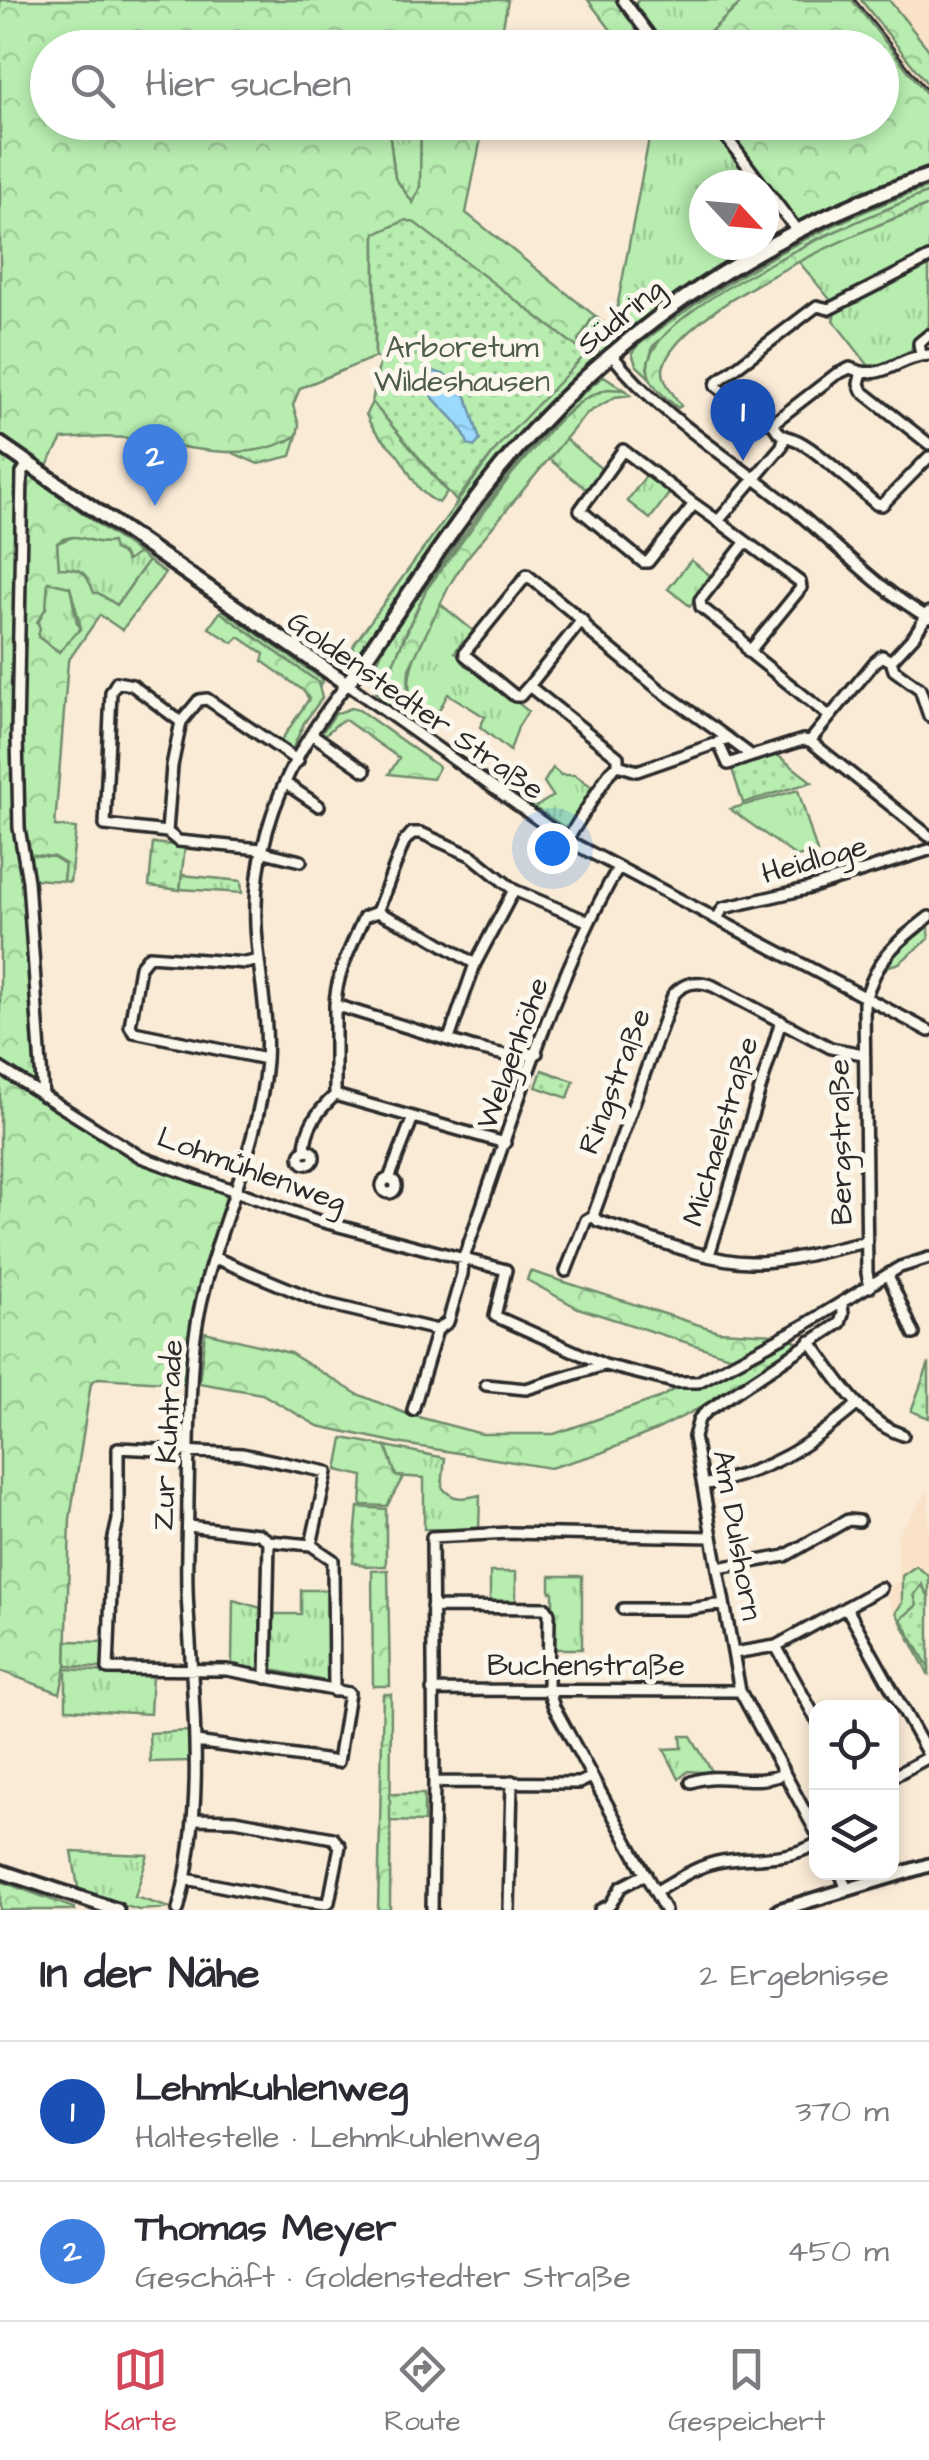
<!DOCTYPE html>
<html lang="de">
<meta charset="utf-8">
<style>
:root{--surface:#fff;--page:#f2f2f3;--text:#2b2b33;--muted:#7c7c81;--line:#e1e1e2;--accent:#d1495b}
body{margin:0;font-family:"Architects Daughter",sans-serif;background:var(--page);color:var(--text)}
.controls{position:absolute;right:30px;bottom:30px;display:grid;overflow:hidden;border-radius:20px;box-shadow:0 5px 15px #0003}
.controls button{width:90px;height:90px;display:grid;place-items:center;padding:0;border:0;border-bottom:2px solid var(--line);background:var(--surface);color:var(--text);font:50px sans-serif}
.compass{position:absolute;left:689px;top:170px;width:90px;height:90px;border-radius:50%;background:var(--surface);box-shadow:0 5px 15px #0003;rotate:116deg}
.you{position:absolute;left:552px;top:848px;width:35px;height:35px;margin:-25px;border:8px solid #fff;border-radius:50%;background:#1a73e8;box-shadow:0 0 0 15px #1a73e833}
.badge{display:grid;place-items:center;width:65px;height:65px;border-radius:50%;background:var(--accent);color:#fff;font-size:32px;font-weight:700}
.pin{position:absolute;translate:-50% -82px;filter:drop-shadow(0 2px 5px #0008)}
.pin::after{content:'';position:absolute;top:52px;width:35px;height:30px;background:inherit;clip-path:polygon(0 0,100% 0,50% 100%)}
.list{margin:0;padding:0;list-style:none}
h2{display:flex;justify-content:space-between;align-items:center;height:130px;margin:0;padding:0 40px;font-size:42px}
h2 small{font-size:32px;font-weight:400;color:var(--muted)}
.list li{display:grid;grid-template-columns:65px 1fr auto;gap:30px;align-items:center;box-sizing:border-box;height:140px;padding:0 40px;border-top:2px solid var(--line)}
.list b{display:block;font-size:38px;white-space:nowrap}
.list p{margin:0;font-size:32px;white-space:nowrap;color:var(--muted)}
.list em{font-size:32px;font-style:normal;color:var(--muted)}
.icon{flex:none;width:55px;height:55px;fill:none;stroke:currentColor;stroke-width:2;stroke-linecap:round;stroke-linejoin:round}
.map{position:relative;flex:none;width:929px;height:1910px;overflow:hidden}
.search{position:absolute;background:var(--surface);box-shadow:0 5px 15px #0003;left:30px;right:30px;top:30px;height:110px;display:flex;align-items:center;gap:25px;box-sizing:border-box;padding:0 35px;border-radius:55px;color:var(--muted);font-size:38px}
.sheet{height:410px;background:var(--surface)}
nav{display:flex;justify-content:space-around;align-items:center;box-sizing:border-box;height:140px;border-top:2px solid var(--line);background:var(--surface);font-size:28px;color:var(--muted)}
nav a{display:grid;justify-items:center;gap:5px}
nav .on{color:var(--accent)}
.map>svg:first-child{display:block}
</style>
<div class="map">
<svg width="929" height="1910" viewBox="0 0 929 1910">
<defs>
<pattern id="grass-tufts" width="24" height="20" patternUnits="userSpaceOnUse" patternTransform="scale(2.5)"><rect width="24" height="20" fill="#b7edaf"/><path d="M3 7l-1-3M5 7V3M7 7l1-3M15 17l-1-3M17 17v-4M19 17l1-3" fill="none" stroke="#9ecb97"/></pattern>
<pattern id="forest-crowns" width="20" height="18" patternUnits="userSpaceOnUse" patternTransform="scale(2.5)"><rect width="20" height="18" fill="#b7edaf"/><path d="M2 6a3 3 0 1 1 6 0M12 15a3 3 0 1 1 6 0" fill="none" stroke="#9ecb97"/></pattern>
<pattern id="park-dots" width="8" height="8" patternUnits="userSpaceOnUse" patternTransform="scale(2.5)"><rect width="8" height="8" fill="#b7edaf"/><path d="M2 2h.1M6 6h.1" fill="none" stroke="#9ecb97" stroke-width="1.8" stroke-linecap="round"/></pattern>
<pattern id="water-ripples" width="26" height="14" patternUnits="userSpaceOnUse" patternTransform="scale(2.5)"><rect width="26" height="14" fill="#9bdafd"/><path d="M2 4q2-2 4 0t4 0M15 11q2-2 4 0t4 0" fill="none" stroke="#86bbd9"/></pattern>
</defs>
<rect width="100%" height="100%" fill="#faebd7"/>
<filter id="ink" filterUnits="userSpaceOnUse"><feTurbulence type="fractalNoise" baseFrequency=".01" numOctaves="2"/><feDisplacementMap in="SourceGraphic" scale="20" xChannelSelector="R" yChannelSelector="G"/><feConvolveMatrix kernelMatrix="1 2 1 2 8 2 1 2 1" color-interpolation-filters="sRGB"/></filter>
<g filter="url(#ink)">
<path fill="#f9e2c8" d="M852,0H861L929,86V97Z
M889,0H929V50Z
M929,1490V1676L882,1590L899,1581L897,1535Z"/>
<path fill="url(#grass-tufts)" stroke="#718c6d" stroke-width="2.5" d="M638,0H744L694,47H666L635,6Z
M388,123H421L420,187L414,204L395,178Z
M652,123H709L750,179L737,185H704V245H758L649,315L601,354L595,349L586,354L578,341L594,315L609,327L617,308Z
M929,187V192L812,241L703,304L653,346L647,368L651,379L636,365L632,353L637,346C726,278 822,223 929,187Z
M929,205V254L833,303L799,262L845,238Z
M929,262V326L914,340L911,350L872,370L833,320L836,310Z
M604,376L625,390C611,389 601,390 588,397C550,417 446,553 425,593C406,628 392,663 384,702C377,693 370,687 373,675C382,639 413,605 434,576C485,507 535,429 604,376Z
M297,435L291,456L258,464L233,453L288,441Z
M565,439L603,470L587,490L549,459Z
M648,473L671,491L650,519L627,501Z
M75,536L112,542L127,561L138,553L148,561L117,605L98,593L93,594C86,571 82,568 58,569L57,543Z
M691,560L713,578L690,606L668,589Z
M48,582L70,587L77,623L81,628L60,652L38,637C37,623 40,618 45,606C48,598 45,590 48,582Z
M439,603L476,633L466,645L462,642L455,652L528,711L518,727L510,751L480,727L485,717L448,694L430,727C386,692 422,643 439,603Z
M223,610L323,680L319,687L318,682L220,612Z
M276,629C303,639 333,644 358,657L346,667L330,666Z
M553,768L561,775H575L595,789L572,825L564,827L529,804L532,801L537,806L553,796L544,782Z
M798,790L817,852L797,857L730,809Z
M27,854L54,857L65,864L63,881L32,879Z
M182,875L241,881L242,893L180,889Z
M929,925V939L899,963L889,966V959Z
M386,1446L445,1458L442,1487C453,1502 465,1498 480,1495L479,1530L424,1529V1478L396,1476Z
M490,1572H516V1603H490Z
M550,1576H582V1649H553V1592H550Z
M301,1590H330V1682L273,1670L271,1614H301Z
M233,1600L261,1608L262,1667L258,1671L232,1663Z
M67,1641L105,1642L104,1665L101,1668L66,1666Z
M66,1669L152,1675L150,1714L66,1709Z
M189,1731L190,1761L150,1762L149,1733Z
M681,1736H691L713,1773L688,1771L679,1779L664,1749L682,1748Z
M72,1852L148,1855L135,1897L170,1908L139,1910L79,1893Z"/>
<path fill="url(#forest-crowns)" stroke="#718c6d" stroke-width="2.5" fill-rule="evenodd" d="M0,0H508L499,47H428L398,40L397,48H48V122L388,123L395,178L413,203L420,187L421,123H484L466,213L594,315L578,341L586,354L595,349L601,354L524,433L400,598L394,599L358,657L352,650L354,644L499,445L375,234V357L300,388L293,405L299,425L297,435C246,468 180,444 126,438C104,436 83,438 62,439L44,471L0,440Z
M588,0H619L654,47H624Z
M744,0H852L929,97V169L800,223L793,219L721,123L882,122V48H694Z
M861,0H889L929,50V86Z
M929,192V205C870,226 685,305 664,365C659,379 674,394 681,406L678,408C666,398 646,383 648,366C652,305 874,213 929,192Z
M607,389L625,390L630,395L615,397L586,414L466,559L450,584L409,669L408,686L413,706L421,719L430,727L426,733L384,702L390,670L426,590L512,474L556,423L584,399Z
M372,402L447,492L439,503C413,491 412,472 396,453C385,440 372,432 366,414Z
M0,453L20,468L15,736L35,1088L0,1063Z
M28,477L34,478L138,553L127,561L123,554L114,550L112,542C93,547 77,528 57,543L59,568C82,568 86,571 94,593H98L117,605L148,561L165,573L122,630L100,615L68,661L55,826L76,828L70,882L63,881L65,864L54,857L27,854L23,829V479ZM48,582L70,587L81,628L59,652L38,637L40,628L37,622L46,608Z
M220,612L318,682L322,698L304,723L292,750L280,742L309,699L304,691L262,661L264,654L239,637L233,643L209,628Z
M351,708L359,710L439,767L433,779L389,774L399,758L345,720L339,722L326,734H321L335,714Z
M0,1073L126,1153L158,1170L230,1195L194,1307L183,1383L98,1378L91,1383L70,1519L66,1666L60,1693L0,1671Z
M530,1271L718,1331L775,1334L732,1357L578,1308L527,1280Z
M205,1332L290,1353L357,1394L407,1414L482,1434H554L659,1398L680,1386L698,1385L791,1337L798,1344L723,1396L656,1430L601,1453L550,1468L403,1444L318,1426L262,1394L199,1383Z
M343,1438L386,1446L396,1476L403,1477L387,1506L361,1505L363,1476L337,1470Z
M916,1566L929,1576V1597L922,1585L918,1605L901,1620L929,1668V1676L896,1612L902,1603V1576Z
M388,1570L390,1686H373L372,1571Z
M383,1694H391L390,1910H378Z
M0,1881L74,1908L75,1910H0Z"/>
<path fill="url(#park-dots)" stroke="#718c6d" stroke-width="2.5" d="M406,220L415,223L586,354L499,445L456,501L372,402L380,360L375,357V234Z
M776,754L812,782L743,803L732,769Z
M153,843L185,846L180,890L149,886Z
M542,1070L574,1081L568,1098L536,1087Z
M929,1363V1418L911,1411Z
M358,1507L386,1509V1566L366,1567L353,1562Z
M922,1585L929,1597V1668L901,1619L917,1605L914,1595Z
M390,1794H424V1822L390,1821Z"/>
<path fill="url(#water-ripples)" stroke="#6e94a9" stroke-width="2.5" d="M427,370C469,376 468,405 480,440L474,447L468,444C458,414 435,409 423,381Z"/>
<g fill="none" stroke-linecap="round" stroke-linejoin="round">
<g stroke="#2b2b2b" stroke-width="16">
<path id="minor" d="M623,0L659,48
M715,122L762,185
M764,187L796,229
M929,258L829,309L817,306L717,382L716,386L761,421L773,423C779,437 785,435 798,441C820,452 856,487 876,504L882,505L929,457
M611,354C658,414 727,456 786,503C833,541 876,588 929,618
M921,355L919,343L929,335
M861,375L859,384L862,391L929,444
M773,423L835,375L850,368C884,383 895,357 929,355
M28,464L22,473L17,736L19,828L28,881L43,1096
M694,504L623,450L580,510L643,562H648L694,504L718,521L782,446L784,438
M718,521L800,582L801,588L749,652
M745,543L700,600L701,607L740,638L749,652L829,716
M891,661L894,670L920,689L929,716
M529,686L520,696H515L465,655V652L527,575L582,620
M312,734L365,771
M810,741L929,836
M718,742L728,764L752,756
M618,765V757L529,686L582,620L590,632L660,690L729,739
M285,783L319,806
M167,832L172,766L181,722
M567,840L609,773L618,765L637,771L729,739L752,756L803,740L810,741L874,663L882,656L891,661L914,636L929,612
M261,849L178,841L167,832L105,825L111,692L117,682L132,685L181,722L199,700L207,699L298,761
M260,851L301,861
M377,912L404,842L412,833H421L472,856L514,890L587,921
M717,919L723,908L806,889L929,850
M259,960L246,963L149,956L140,967L130,1026L134,1032L266,1059
M335,1005C336,974 352,945 364,917L377,912L425,934L475,964
M449,1039L475,964L514,890
M0,1068L141,1157L316,1220L506,1270L495,1316L605,1365L673,1382H698L801,1327L900,1267L929,1258
M335,1095V1005L474,1048L505,1055L537,1053
M300 1157a7 7 0 1 1 14 0a7 7 0 1 1-14 0Z
M305,1151C305,1127 318,1111 335,1095L505,1143
M389,1179L413,1117
M382 1186a7 7 0 1 1 14 0a7 7 0 1 1-14 0Z
M593,1216L598,1221C644,1235 703,1261 750,1262C788,1263 829,1249 867,1242
M709,1255L781,1021
M215,1258L323,1303L437,1330
M566,1271L586,1220L593,1216L673,995C684,982 698,980 713,986L831,1048L863,1054
M888,1275L914,1334
M870,1287L867,1273L864,1003C877,958 893,945 929,917
M810,1341C835,1374 861,1422 903,1435
M486,1385L526,1389L604,1365
M413,1410L437,1330L448,1322L462,1274L463,1260C510,1131 550,985 618,868
M703,1485C770,1472 807,1447 858,1404
M188,1526L259,1534L269,1541L311,1545L327,1472L242,1454L118,1448V1520L113,1542L108,1669L227,1670L349,1693L338,1762L196,1742
M311,1545L333,1560L334,1691
M718,1568L785,1556L848,1520L859,1521
M432,1607L546,1608L549,1613L548,1690L554,1707L665,1910
M846,1607L929,1756
M623,1609H690L724,1604
M776,1646L816,1719
M734,1653L776,1646L881,1588
M266,1678L269,1541
M432,1690L740,1691
M592,1777L579,1783L434,1782L432,1537L510,1533L712,1537
M892,1777L929,1757
M691,1782C722,1770 750,1788 783,1774
M816,1832L740,1691L694,1437L699,1419L707,1411L840,1323L843,1314L842,1303
M840,1872L847,1890
M186,1879L285,1899L326,1904L329,1902L340,1846L333,1838L235,1820L195,1819
M655,1892C676,1880 698,1865 722,1861C754,1856 787,1861 816,1844
M178,1910C205,1807 194,1714 188,1610C185,1572 188,1534 188,1497C189,1449 189,1401 193,1353C202,1252 258,1163 266,1061C269,1015 258,971 256,926C252,835 290,754 347,684L567,840L929,1031
M432,1910L434,1782
M509,1910L512,1781
M600,1910L610,1905L621,1887L646,1874"/>
</g>
<g stroke="#2b2b2b" stroke-width="19">
<path id="tertiary" d="M0,1871L117,1910
M779,1910L929,1865"/>
</g>
<g stroke="#2b2b2b" stroke-width="20">
<path id="secondary" d="M0,444L347,684C393,620 434,553 482,491C597,342 751,236 929,176"/>
</g>
<use href="#minor" stroke="#fbf7ec" stroke-width="9"/>
<use href="#tertiary" stroke="#fbf7ec" stroke-width="11"/>
<use href="#secondary" stroke="#fbf7ec" stroke-width="12"/>
<path stroke="#2b2b2b" stroke-width="2.5" d="M855,0L929,93"/>
</g>
</g>
<g text-anchor="middle" stroke-width="10" stroke-linejoin="round" paint-order="stroke">
<g font-size="30" fill="#2b2b2b" stroke="#fbf7ec">
<text transform="translate(620 316) rotate(-39)" y="10">Südring</text>
<text transform="translate(416 705) rotate(35)" y="10">Goldenstedter Straße</text>
<text transform="translate(814 859) rotate(-16)" y="10">Heidloge</text>
<text transform="translate(512 1053) rotate(-70)" y="10">Welgenhöhe</text>
<text transform="translate(614 1081) rotate(-69)" y="10">Ringstraße</text>
<text transform="translate(720 1131) rotate(-73)" y="10">Michaelstraße</text>
<text transform="translate(840 1142) rotate(-91)" y="10">Bergstraße</text>
<text transform="translate(252 1169) rotate(20)" y="10">Lohmühlenweg</text>
<text transform="translate(167 1435) rotate(-87)" y="10">Zur Kuhtrade</text>
<text transform="translate(738 1535) rotate(80)" y="10">Am Dulshorn</text>
<text x="586" y="1675">Buchenstraße</text>
</g>
<g font-size="30" fill="#4e5c4c" stroke="#fbf7ec">
<text x="462" y="357">Arboretum<tspan x="462" dy="34">Wildeshausen</tspan></text>
</g>
</g>
</svg>
<div class="controls">
<button><svg class="icon" aria-label="locate" viewBox="0 0 24 24"><circle cx="12" cy="12" r="6"/><path d="M12 2v4M12 18v4M2 12h4M18 12h4"/></svg></button>
<button><svg class="icon" aria-label="layers" viewBox="0 0 24 24"><path d="M12 4l9 5-9 5-9-5zM3 14l9 5 9-5"/></svg></button>
</div>
<svg class="compass" viewBox="-18 -18 36 36"><path d="M0-13l5 13h-10z" fill="#e53935"/><path d="M0 13l5-13h-10z" fill="#7c7c81"/></svg>
<div class="you"></div>
<div class="pin badge" style="left:743px;top:461px;background:#1a4fb4">1</div>
<div class="pin badge" style="left:155px;top:506px;background:#3f7fe0">2</div>
<div class="search"><svg class="icon" aria-label="search" viewBox="0 0 24 24"><circle cx="10" cy="10" r="6"/><path d="M15 15l6 6"/></svg>Hier suchen</div>
</div>
<section class="sheet">
<h2>In der Nähe<small>2 Ergebnisse</small></h2>
<ul class="list">
<li><span class="badge" style="background:#1a4fb4">1</span><div><b>Lehmkuhlenweg</b><p>Haltestelle · Lehmkuhlenweg</p></div><em>370 m</em></li>
<li><span class="badge" style="background:#3f7fe0">2</span><div><b>Thomas Meyer</b><p>Geschäft · Goldenstedter Straße</p></div><em>450 m</em></li>
</ul>
</section>
<nav>
<a class="on"><svg class="icon" aria-label="map" viewBox="0 0 24 24"><path d="M3 6l6-2 6 2 6-2v14l-6 2-6-2-6 2zM9 4v14M15 6v14"/></svg>Karte</a>
<a><svg class="icon" aria-label="directions" viewBox="0 0 24 24"><path d="M12 3l9 9-9 9-9-9zM9 14v-3h6M13 9l2 2-2 2"/></svg>Route</a>
<a><svg class="icon" aria-label="saved" viewBox="0 0 24 24"><path d="M7 4h10v16l-5-4-5 4z"/></svg>Gespeichert</a>
</nav>
